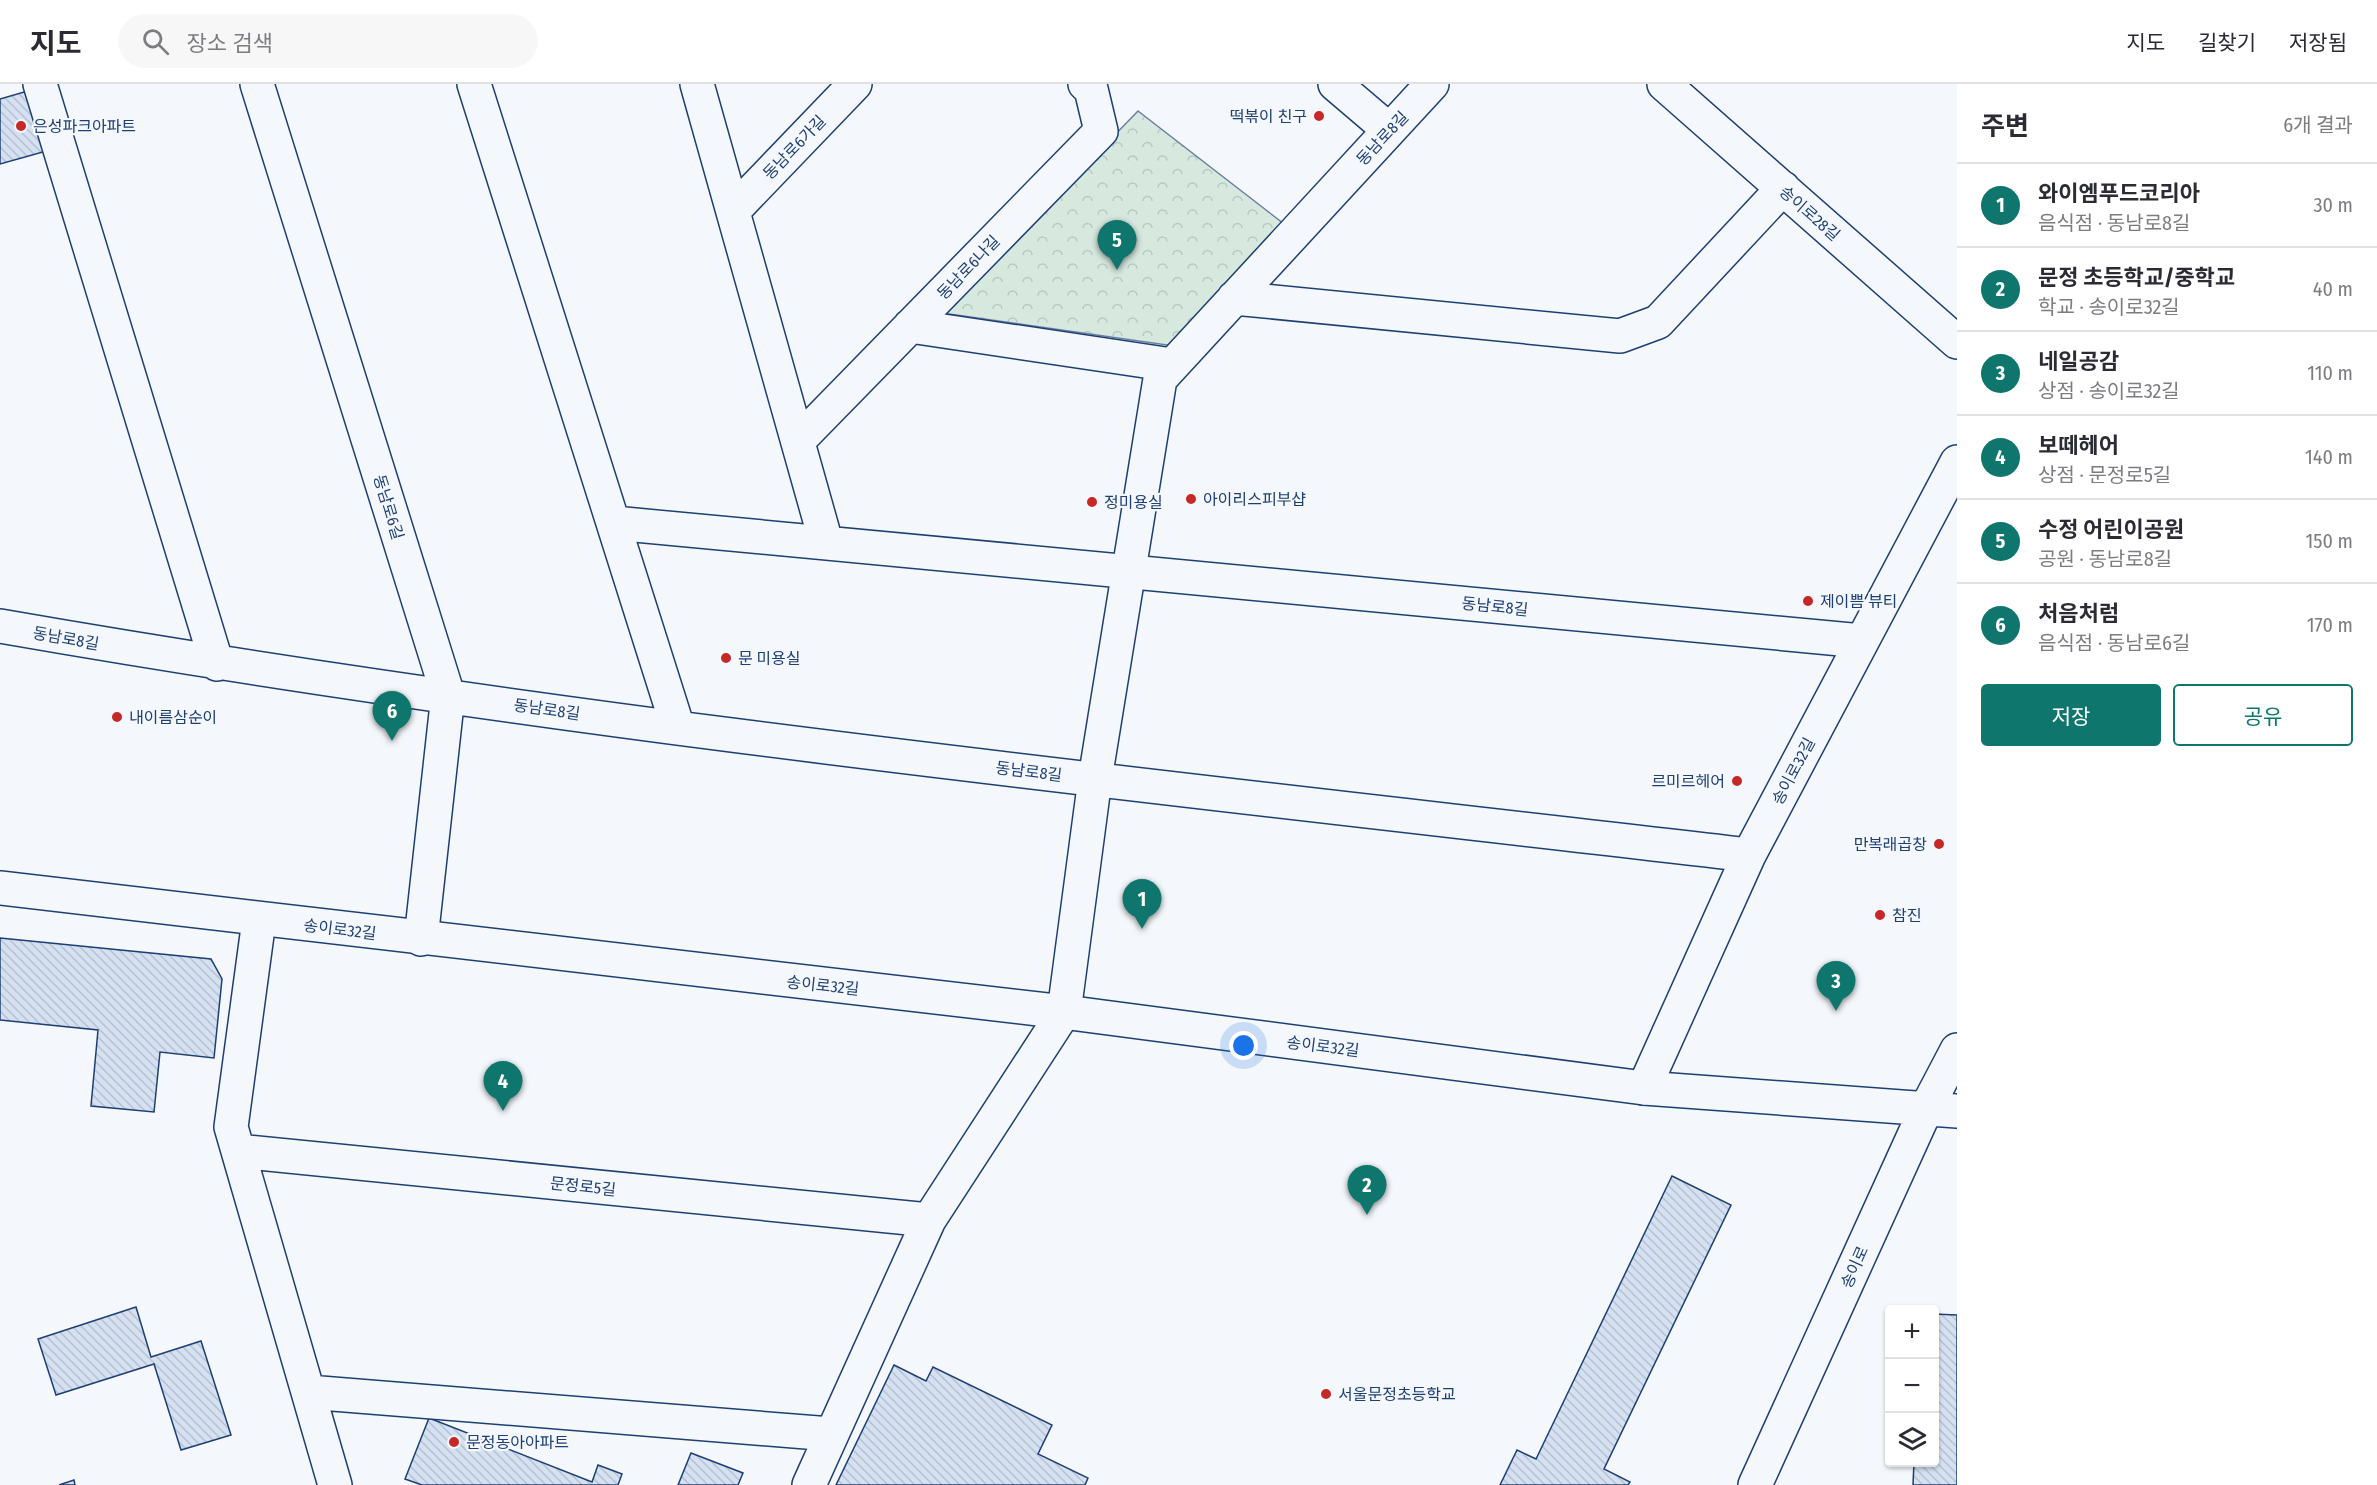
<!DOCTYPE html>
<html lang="ko">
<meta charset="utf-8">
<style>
:root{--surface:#fff;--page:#f7f7f7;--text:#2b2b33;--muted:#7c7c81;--line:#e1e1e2;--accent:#0f766e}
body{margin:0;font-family:"Fira Sans Condensed","Noto Sans KR",sans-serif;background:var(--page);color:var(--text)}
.controls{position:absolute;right:18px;bottom:18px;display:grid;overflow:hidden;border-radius:6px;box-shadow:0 2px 4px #0004}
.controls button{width:54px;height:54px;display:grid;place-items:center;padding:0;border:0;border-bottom:2px solid var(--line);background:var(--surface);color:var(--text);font:30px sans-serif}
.you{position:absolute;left:1244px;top:962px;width:21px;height:21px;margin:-15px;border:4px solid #fff;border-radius:50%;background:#1a73e8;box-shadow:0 0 0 9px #1a73e833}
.badge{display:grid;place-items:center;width:39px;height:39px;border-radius:50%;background:var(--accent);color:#fff;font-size:20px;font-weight:700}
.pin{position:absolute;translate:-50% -50px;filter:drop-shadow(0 2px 3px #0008)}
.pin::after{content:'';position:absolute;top:32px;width:21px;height:18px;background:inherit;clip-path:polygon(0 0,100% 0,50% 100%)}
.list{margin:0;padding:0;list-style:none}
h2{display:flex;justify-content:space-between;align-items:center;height:78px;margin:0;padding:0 24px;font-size:26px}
h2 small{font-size:20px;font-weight:400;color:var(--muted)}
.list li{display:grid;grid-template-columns:39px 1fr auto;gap:18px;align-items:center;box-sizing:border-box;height:84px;padding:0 24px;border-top:2px solid var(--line)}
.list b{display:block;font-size:22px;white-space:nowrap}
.list p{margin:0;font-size:20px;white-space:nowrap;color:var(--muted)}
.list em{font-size:20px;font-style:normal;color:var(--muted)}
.actions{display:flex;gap:12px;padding:18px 24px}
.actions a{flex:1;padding:14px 0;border:2px solid var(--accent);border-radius:6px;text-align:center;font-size:21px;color:var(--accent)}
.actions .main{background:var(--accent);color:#fff}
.icon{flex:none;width:33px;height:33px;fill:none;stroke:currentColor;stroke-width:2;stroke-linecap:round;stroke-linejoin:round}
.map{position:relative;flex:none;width:1957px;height:1401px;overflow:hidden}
header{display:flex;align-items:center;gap:36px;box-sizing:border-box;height:84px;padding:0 30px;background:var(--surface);border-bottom:2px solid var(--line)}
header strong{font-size:28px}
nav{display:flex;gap:33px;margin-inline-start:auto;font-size:21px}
.search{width:420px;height:54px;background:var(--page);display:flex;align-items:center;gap:15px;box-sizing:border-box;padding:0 21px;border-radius:33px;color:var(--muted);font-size:22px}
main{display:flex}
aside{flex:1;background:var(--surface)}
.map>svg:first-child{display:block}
</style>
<header>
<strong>지도</strong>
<div class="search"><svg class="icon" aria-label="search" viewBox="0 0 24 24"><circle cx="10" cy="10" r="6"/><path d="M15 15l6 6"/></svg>장소 검색</div>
<nav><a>지도</a><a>길찾기</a><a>저장됨</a></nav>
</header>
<main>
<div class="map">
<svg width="1957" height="1401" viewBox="0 0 1957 1401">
<defs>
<pattern id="park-crowns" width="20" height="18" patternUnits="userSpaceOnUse" patternTransform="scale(1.5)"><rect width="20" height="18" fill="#d7e8df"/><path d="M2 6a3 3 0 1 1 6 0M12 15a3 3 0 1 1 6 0" fill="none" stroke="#b8c8c3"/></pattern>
<pattern id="building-back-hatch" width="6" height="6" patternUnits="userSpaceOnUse" patternTransform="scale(1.5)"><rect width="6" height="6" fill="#d5e0f0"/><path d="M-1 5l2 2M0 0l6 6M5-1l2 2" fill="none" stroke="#b6c1d1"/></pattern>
</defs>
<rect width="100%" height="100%" fill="#f4f7fb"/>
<path fill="url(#park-crowns)" stroke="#687fa3" stroke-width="1.5" d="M1138,27L1288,143L1181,263L942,229Z"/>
<path fill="url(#building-back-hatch)" stroke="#1d3f73" stroke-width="1.5" d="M24,8L36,17L50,66L0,80V15Z
M0,854L211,875L222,895L214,974L160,968L154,1028L91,1022L98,946L0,936Z
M1672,1092L1731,1121L1604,1385L1630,1398L1628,1401H1500L1517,1366L1536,1375Z
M136,1223L151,1273L201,1257L231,1351L181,1366L154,1280L56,1311L38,1255Z
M1934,1230L1957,1231V1401H1913L1914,1378H1934Z
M894,1281L926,1297L933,1283L1052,1341L1038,1370L1088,1394L1085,1401H836Z
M429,1334L592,1398L598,1381L622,1390L618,1401H422L405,1395Z
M691,1369L743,1389L738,1401H678Z
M74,1396L75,1401H59Z"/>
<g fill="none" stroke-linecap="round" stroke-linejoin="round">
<g stroke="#1d3f73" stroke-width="36">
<path id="street" d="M40,0L217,580
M257,0L448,611L421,855
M474,0L678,644
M697,0L826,458
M1335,0L1389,46
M1664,0L1957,258
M733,127L855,0
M1234,214L1620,252L1658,238L1783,104
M910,242L1172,281
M799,356L1101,47L1091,5L1085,0
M614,439L1862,557
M0,542C579,643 1165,703 1749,771
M259,836L231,1043L335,1401
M1644,1004L1749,771L1957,378
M238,1067L929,1136
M308,1308L831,1350
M809,1401L929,1136L1064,928L1095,695L1160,295L1432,0"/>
</g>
<g stroke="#1d3f73" stroke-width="36">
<path id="secondary" d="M0,804L1064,928L1644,1004L1957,1027
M1755,1401L1926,1025L1957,966"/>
</g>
<use href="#street" stroke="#f4f7fb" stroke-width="33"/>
<use href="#secondary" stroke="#f4f7fb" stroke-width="33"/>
</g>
<g fill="#c62828" stroke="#f4f7fb" stroke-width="2">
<circle cx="1319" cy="32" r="6"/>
<circle cx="21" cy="42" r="6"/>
<circle cx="1191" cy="415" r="6"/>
<circle cx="1092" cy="418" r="6"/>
<circle cx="1808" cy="517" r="6"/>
<circle cx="726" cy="574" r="6"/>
<circle cx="117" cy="633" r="6"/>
<circle cx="1737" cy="697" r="6"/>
<circle cx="1939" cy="760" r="6"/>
<circle cx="1880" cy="831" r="6"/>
<circle cx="1326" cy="1310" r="6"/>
<circle cx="454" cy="1358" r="6"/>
</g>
<g text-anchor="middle" stroke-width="4.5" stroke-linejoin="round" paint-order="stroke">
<g font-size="16" fill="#1d3f73" stroke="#f4f7fb" text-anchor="start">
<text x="1307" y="38" text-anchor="end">떡볶이 친구</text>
<text x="33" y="48">은성파크아파트</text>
<text x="1203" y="421">아이리스피부샵</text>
<text x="1104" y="424">정미용실</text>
<text x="1820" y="523">제이쁨 뷰티</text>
<text x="738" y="580">문 미용실</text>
<text x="129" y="639">내이름삼순이</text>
<text x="1725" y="703" text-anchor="end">르미르헤어</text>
<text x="1927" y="766" text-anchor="end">만복래곱창</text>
<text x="1892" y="837">참진</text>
<text x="1338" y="1316">서울문정초등학교</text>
<text x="466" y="1364">문정동아아파트</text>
</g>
<g font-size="16" fill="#1d3f73" stroke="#f4f7fb">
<text transform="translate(1382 54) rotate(-47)" y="6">동남로8길</text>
<text transform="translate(794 63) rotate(-46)" y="6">동남로6가길</text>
<text transform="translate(1810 129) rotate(41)" y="6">송이로28길</text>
<text transform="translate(968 183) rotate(-46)" y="6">동남로6나길</text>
<text transform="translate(389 423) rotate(73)" y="6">동남로6길</text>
<text transform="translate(1495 522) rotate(6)" y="6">동남로8길</text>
<text transform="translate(66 554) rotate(10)" y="6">동남로8길</text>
<text transform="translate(547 625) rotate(8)" y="6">동남로8길</text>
<text transform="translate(1029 687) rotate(7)" y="6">동남로8길</text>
<text transform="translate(1793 687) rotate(-62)" y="6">송이로32길</text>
<text transform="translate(340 845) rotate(7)" y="6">송이로32길</text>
<text transform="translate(823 901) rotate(6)" y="6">송이로32길</text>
<text transform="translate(1323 962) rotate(7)" y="6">송이로32길</text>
<text transform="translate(583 1102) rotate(6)" y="6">문정로5길</text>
<text transform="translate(1854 1183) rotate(-66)" y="6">송이로</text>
</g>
</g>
</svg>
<div class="controls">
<button>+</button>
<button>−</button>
<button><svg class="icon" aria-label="layers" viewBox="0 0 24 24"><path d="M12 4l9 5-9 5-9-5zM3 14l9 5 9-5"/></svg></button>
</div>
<div class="you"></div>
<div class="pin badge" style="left:1142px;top:845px">1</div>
<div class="pin badge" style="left:1367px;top:1131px">2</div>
<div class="pin badge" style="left:1836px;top:927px">3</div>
<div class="pin badge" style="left:503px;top:1027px">4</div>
<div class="pin badge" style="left:1117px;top:186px">5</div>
<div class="pin badge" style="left:392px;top:657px">6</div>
</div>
<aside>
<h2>주변<small>6개 결과</small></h2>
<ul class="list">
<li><span class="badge">1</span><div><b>와이엠푸드코리아</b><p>음식점 · 동남로8길</p></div><em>30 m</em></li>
<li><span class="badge">2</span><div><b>문정 초등학교/중학교</b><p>학교 · 송이로32길</p></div><em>40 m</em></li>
<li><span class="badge">3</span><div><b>네일공감</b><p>상점 · 송이로32길</p></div><em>110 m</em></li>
<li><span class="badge">4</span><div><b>보떼헤어</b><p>상점 · 문정로5길</p></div><em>140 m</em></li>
<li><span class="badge">5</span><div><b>수정 어린이공원</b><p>공원 · 동남로8길</p></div><em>150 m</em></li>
<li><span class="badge">6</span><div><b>처음처럼</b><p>음식점 · 동남로6길</p></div><em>170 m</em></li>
</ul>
<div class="actions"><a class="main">저장</a><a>공유</a></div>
</aside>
</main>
